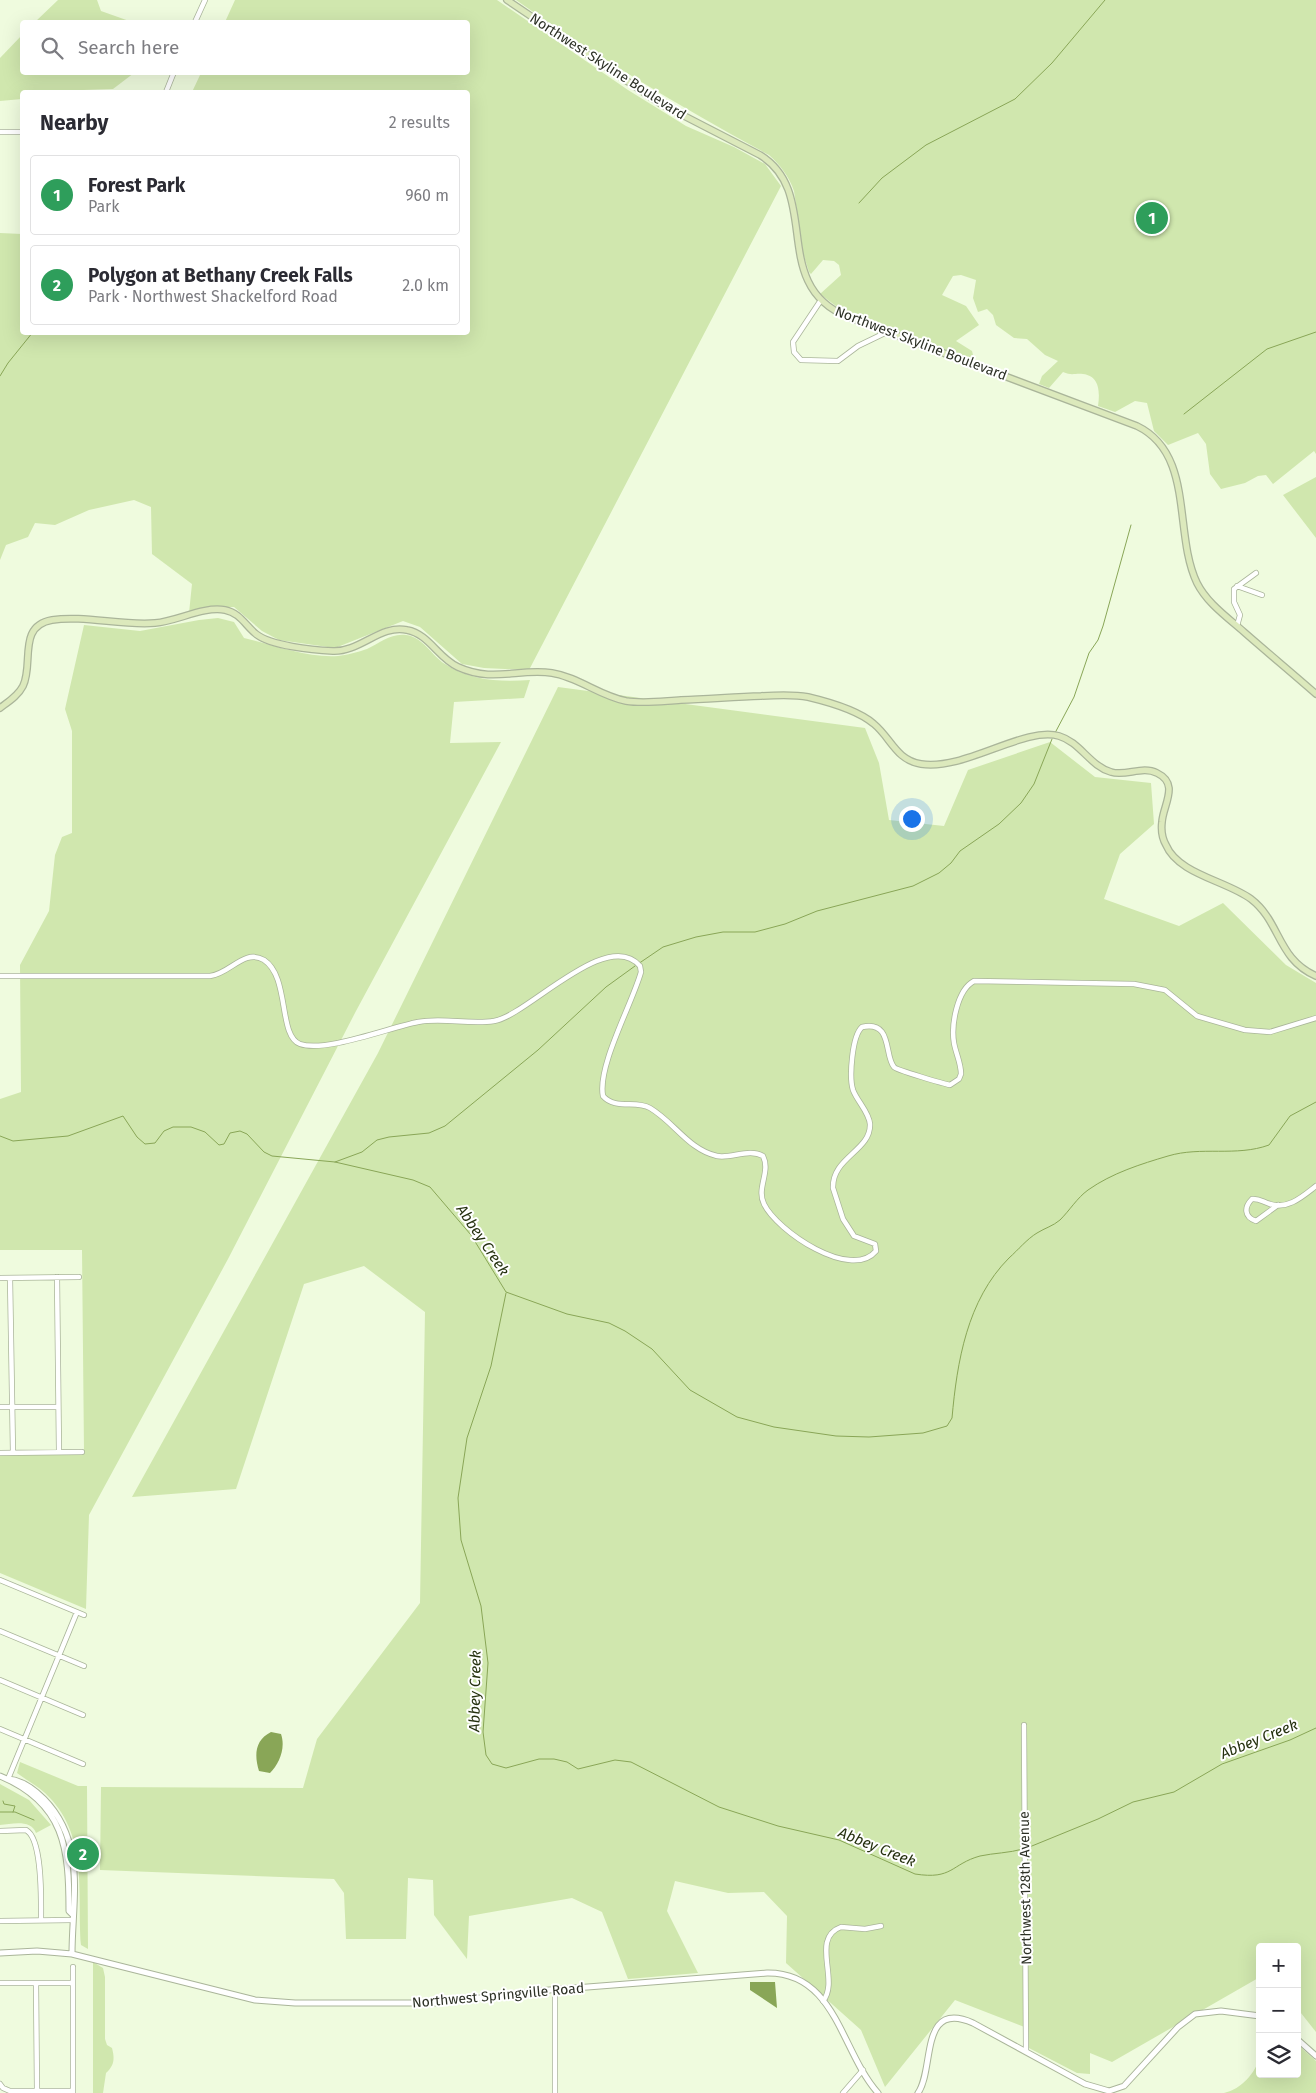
<!DOCTYPE html>
<meta charset="utf-8">
<style>
:root{--surface:#fff;--page:#f7f7f7;--text:#2b2b33;--muted:#7c7c81;--line:#e1e1e2;--accent:#0f766e}
body{margin:0;font-family:"Fira Sans",sans-serif;background:var(--page);color:var(--text)}
.controls{position:absolute;right:15px;bottom:15px;display:grid;overflow:hidden;border-radius:5px;box-shadow:0 5px 20px #0002}
.controls button{width:45px;height:45px;display:grid;place-items:center;padding:0;border:0;border-bottom:1px solid var(--line);background:var(--surface);color:var(--text);font:25px sans-serif}
.you{position:absolute;left:911px;top:818px;width:18px;height:18px;margin:-12px;border:4px solid #fff;border-radius:50%;background:#1a73e8;box-shadow:0 0 0 8px #1a73e833}
.badge{display:grid;place-items:center;width:32px;height:32px;border-radius:50%;background:var(--accent);color:#fff;font-size:16px;font-weight:700}
.pin{position:absolute;translate:-50% -50%;border:2px solid #fff;box-shadow:0 1px 5px #0006}
.list{margin:0;padding:0;list-style:none}
h2{display:flex;justify-content:space-between;align-items:center;height:65px;margin:0;padding:0 20px;font-size:21px}
h2 small{font-size:16px;font-weight:400;color:var(--muted)}
.list li{display:grid;grid-template-columns:32px 1fr auto;gap:15px;align-items:center;box-sizing:border-box;height:80px;margin:0 10px 10px;padding:0 10px;border:1px solid var(--line);border-radius:5px}
.list b{display:block;font-size:19px;white-space:nowrap}
.list p{margin:0;font-size:16px;white-space:nowrap;color:var(--muted)}
.list em{font-size:16px;font-style:normal;color:var(--muted)}
.icon{flex:none;width:28px;height:28px;fill:none;stroke:currentColor;stroke-width:2;stroke-linecap:round;stroke-linejoin:round}
.map{position:relative;flex:none;width:1316px;height:2093px;overflow:hidden}
.search{position:absolute;background:var(--surface);box-shadow:0 5px 20px #0002;left:20px;top:20px;width:450px;height:55px;display:flex;align-items:center;gap:12px;box-sizing:border-box;padding:0 18px;border-radius:5px;color:var(--muted);font-size:19px}
.panel{position:absolute;background:var(--surface);box-shadow:0 5px 20px #0002;left:20px;top:90px;width:450px;height:245px;border-radius:5px}
.map>svg:first-child{display:block}
</style>
<div class="map">
<svg width="1316" height="2093" viewBox="0 0 1316 2093">
<rect width="100%" height="100%" fill="#effbde"/>
<path fill="#d0e7ae" d="M58,0H97L101,11L132,22H35Z
M235,0H497L628,90L686,126L734,147L765,164L781,186L529,670L484,668L462,664L420,627L403,621L335,648L279,640L262,631L234,607H214L189,613L192,584L152,554L151,507L134,500L89,510L55,525L35,523L28,537L6,545L0,560V233L22,234V332H468V92H192L201,73L468,72V22H225Z
M516,0H1316V454L1314,451L1273,484L1266,475L1258,476L1245,483L1221,489L1210,474L1206,444L1198,433L1168,445L1154,431L1147,403L1135,401L1115,412L1098,406C1100,393 1100,376 1083,374C1075,373 1072,376 1063,372L1049,388L1039,384L1042,376L1058,361L1045,355L1027,339L1014,338L996,325L993,315L987,309L978,312L973,298L976,280L961,275L953,276L942,295L966,306L979,325L956,341L972,351L973,355L970,359L840,309L820,294L841,275L839,265L834,261L823,260L811,274L809,272L803,253L794,191C789,176 780,165 769,155C682,108 597,57 516,0Z
M22,35V72L134,73L113,89L22,92V99L0,101V58Z
M1316,477V538L1283,495Z
M218,618L234,622L244,638C274,645 307,658 338,656C346,655 359,652 367,649C380,643 391,633 406,635C423,637 432,656 445,664C471,681 501,682 530,680L524,698L454,702L450,743L501,742L356,1011L228,1259L89,1515L86,1609L0,1573V1452L84,1451L82,1250H0V1099L21,1092L20,965L49,911L55,855L62,837L72,833V731L65,709L84,625L140,631L199,620Z
M558,687L865,728L879,763L889,820L944,826L968,770L1050,742L1095,777L1151,783L1154,824L1120,854L1104,899L1179,926L1223,903L1286,965L1316,983V2032L1297,2008V1947H1260V1977L1112,2062L1090,2053V2074L1077,2073L1027,2047V2028L955,2000L885,2087L861,2030L786,1963L787,1916L764,1892L728,1893L675,1881L667,1911L698,1973L628,1979L602,1912L572,1898L469,1916L467,1959L434,1915L433,1880L408,1878L406,1939H346L344,1893L334,1879L100,1870L101,1787L303,1788L317,1739L420,1603L425,1312L364,1266L304,1284L236,1489L132,1497L378,1053Z
M20,1762L78,1786H87L88,1949L81,1945C77,1891 89,1834 45,1793C36,1785 26,1780 17,1773Z
M0,1784L29,1800L51,1825L36,1833C31,1819 12,1824 0,1825Z
M93,1962L103,1968L105,1977V2039L107,2045L112,2048C115,2059 114,2066 106,2073L103,2093H93Z
M1297,2044L1316,2061V2093H1224C1242,2089 1255,2073 1260,2057V2074H1297Z"/>
<path fill="#89a657" d="M271,1732L281,1734C286,1748 279,1764 270,1773L259,1771C254,1755 255,1740 271,1732Z
M750,1982H775L777,2008L750,1990Z"/>
<g fill="none" stroke-linecap="round" stroke-linejoin="round">
<path stroke="#89a657" stroke-width="1" d="M459,92L460,91
M859,203L882,178L926,145L1015,99L1052,63L1105,0
M0,376L8,363L33,332
M1184,414L1267,349L1316,332
M1055,733L1074,697L1089,653L1098,640L1103,626L1131,525
M638,964L663,947L696,937L723,932H755L785,924L817,911L913,886L939,873L951,863L960,851L999,824L1021,803L1034,784L1052,739
M0,1136L13,1141L68,1136L123,1116L137,1137L145,1144L155,1143L164,1131L173,1127H191L205,1132L219,1145L224,1144L230,1133L240,1131L247,1134L264,1152L272,1156L335,1162L413,1180L430,1187L471,1235L506,1292L567,1314L609,1323L625,1331L652,1349L690,1390L737,1417L774,1427L836,1436L869,1437L923,1433L947,1426L952,1418C957,1362 967,1300 1009,1258C1018,1250 1027,1239 1037,1233C1045,1228 1053,1226 1060,1220C1070,1210 1077,1198 1088,1190C1112,1173 1141,1164 1168,1156C1201,1146 1236,1157 1269,1145L1290,1116L1316,1102
M335,1162L362,1152L377,1140L389,1137L429,1133L445,1126L538,1050L606,987L635,966
M506,1293L491,1366L467,1438L458,1498L461,1540L481,1606L488,1663L483,1732L486,1755L492,1764L506,1768L539,1759H554L567,1762L578,1769L615,1760L631,1762L719,1807L778,1826L839,1840L915,1874C953,1880 951,1864 980,1856C994,1853 1009,1853 1023,1849
M3,1801L4,1804L15,1806L13,1812
M0,1812H15L34,1820
M1027,1848L1098,1819L1133,1802L1174,1792L1222,1764L1290,1740L1316,1728"/>
<g stroke="#aab59a" stroke-width="6">
<path id="minor" d="M195,22L205,0
M166,92L174,72
M0,132H22
M821,300L793,342L794,352L801,360L838,361L858,346L887,332
M1237,586L1262,595
M1237,626L1240,615L1234,602V589L1256,573
M0,976H210C230,974 244,948 264,960C290,977 278,1036 300,1044C325,1053 391,1027 418,1022C443,1017 469,1025 494,1021C527,1016 607,927 640,966L641,972C633,1002 597,1066 603,1096C615,1110 636,1100 650,1108C674,1122 689,1150 717,1156C731,1159 749,1148 763,1156C771,1172 756,1188 764,1204C777,1231 851,1281 876,1251L875,1244L854,1236L843,1219L833,1188C832,1157 871,1151 870,1124C869,1112 857,1101 853,1090C849,1077 852,1036 862,1027C893,1020 884,1056 894,1067C896,1070 945,1084 950,1085L959,1079L961,1074C961,1063 956,1054 954,1043C951,1025 957,990 974,981L1134,984L1165,990L1197,1016L1245,1030L1270,1032L1316,1018
M1278,1205L1256,1221C1244,1217 1244,1207 1252,1199C1259,1198 1263,1202 1270,1204C1288,1210 1303,1196 1316,1186
M57,1277L59,1452
M0,1278L79,1277
M10,1278L13,1453
M0,1407H58
M0,1453L82,1452
M0,1580L84,1615
M0,1631L84,1666
M0,1680L83,1715
M1024,1725L1026,2051
M0,1729L83,1764
M8,1779L77,1612
M0,1831L26,1830C43,1839 41,1902 41,1920
M0,1921L72,1920
M73,1967V2093
M0,1983H72
M36,1983L37,2091
M823,2001C840,1981 810,1938 841,1927L865,1929L881,1926
M0,2084L3,2088L10,2091H73
M555,2093V1989
M843,2093L863,2070"/>
</g>
<g stroke="#aab59a" stroke-width="7">
<path id="tertiary" d="M0,1776C65,1803 69,1849 69,1911L72,1914
M8,1779C22,1780 34,1789 44,1799C87,1843 72,1901 72,1954
M0,1953L37,1951L72,1954L255,2000L295,2003H435L549,1990L767,1973C836,1972 841,2052 878,2093
M1297,2039L1316,2056
M918,2093C935,2069 919,1999 973,2023L1085,2084L1109,2091L1124,2086L1178,2027L1195,2014L1221,2011L1260,2016"/>
</g>
<g stroke="#aab59a" stroke-width="8">
<path id="secondary" d="M507,0L661,104L760,155C823,194 768,285 848,317L1137,426C1195,454 1173,533 1197,583C1207,603 1227,617 1244,632C1268,653 1292,673 1316,694
M0,708C8,702 18,696 23,686C34,664 17,626 52,620C83,615 123,626 155,623C178,621 203,606 225,610C240,613 245,625 256,634C271,646 313,650 333,651C360,652 381,624 407,630C429,634 438,658 458,667C493,683 519,668 552,673C578,677 600,696 626,701C644,704 663,701 681,700C708,699 734,697 761,696C776,695 793,694 808,697C829,702 858,710 874,724C891,738 896,760 921,764C965,771 1024,726 1059,736C1080,742 1090,766 1111,772C1126,777 1142,765 1157,773C1180,784 1163,805 1162,822C1161,830 1162,838 1166,845C1178,874 1227,881 1251,899C1281,922 1277,959 1316,976"/>
</g>
<use href="#minor" stroke="#fff" stroke-width="4.5"/>
<use href="#tertiary" stroke="#fff" stroke-width="5"/>
<use href="#secondary" stroke="#dce9bc" stroke-width="5.5"/>
</g>
<g text-anchor="middle" stroke-width="4" stroke-linejoin="round" paint-order="stroke">
<g font-size="14" fill="#2d3126" stroke="#fff">
<text transform="translate(608 66) rotate(33)" y="5">Northwest Skyline Boulevard</text>
<text transform="translate(921 343) rotate(21)" y="5">Northwest Skyline Boulevard</text>
<text transform="translate(1025 1888) rotate(-91)" y="5">Northwest 128th Avenue</text>
<text transform="translate(498 1995) rotate(-5)" y="5">Northwest Springville Road</text>
</g>
<g font-size="15" font-style="italic" fill="#25310f" stroke="#fff">
<text transform="translate(483 1240) rotate(56)" y="5">Abbey Creek</text>
<text transform="translate(475 1691) rotate(-89)" y="5">Abbey Creek</text>
<text transform="translate(1259 1739) rotate(-22)" y="5">Abbey Creek</text>
<text transform="translate(877 1847) rotate(22)" y="5">Abbey Creek</text>
</g>
</g>
</svg>
<div class="controls">
<button>+</button>
<button>−</button>
<button><svg class="icon" aria-label="layers" viewBox="0 0 24 24"><path d="M12 4l9 5-9 5-9-5zM3 14l9 5 9-5"/></svg></button>
</div>
<div class="you"></div>
<div class="pin badge" style="left:1152px;top:218px;background:#2e9e5b">1</div>
<div class="pin badge" style="left:83px;top:1854px;background:#2e9e5b">2</div>
<div class="search"><svg class="icon" aria-label="search" viewBox="0 0 24 24"><circle cx="10" cy="10" r="6"/><path d="M15 15l6 6"/></svg>Search here</div>
<section class="panel">
<h2>Nearby<small>2 results</small></h2>
<ul class="list">
<li><span class="badge" style="background:#2e9e5b">1</span><div><b>Forest Park</b><p>Park</p></div><em>960 m</em></li>
<li><span class="badge" style="background:#2e9e5b">2</span><div><b>Polygon at Bethany Creek Falls</b><p>Park · Northwest Shackelford Road</p></div><em>2.0 km</em></li>
</ul>
</section>
</div>
